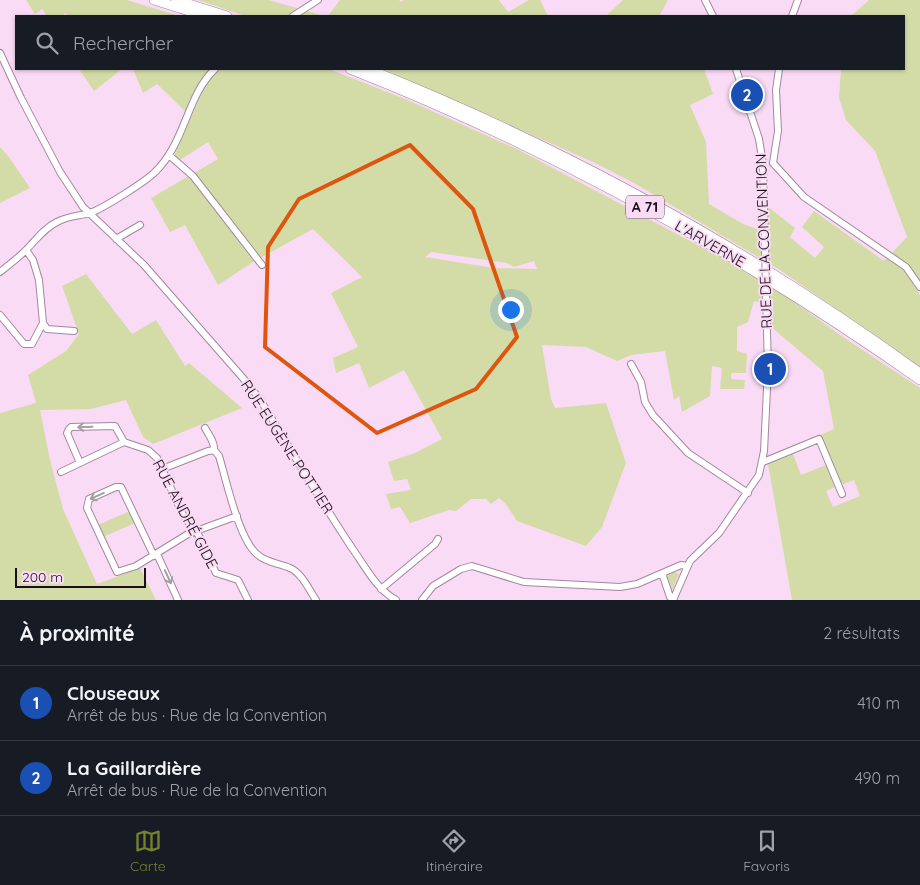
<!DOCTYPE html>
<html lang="fr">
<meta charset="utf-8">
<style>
:root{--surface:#171b24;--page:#242831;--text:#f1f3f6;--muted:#9ea1a6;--line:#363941;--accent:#77822e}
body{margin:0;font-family:Quicksand,sans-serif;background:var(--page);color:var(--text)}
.scale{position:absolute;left:15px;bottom:12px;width:131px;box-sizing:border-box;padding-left:5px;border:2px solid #1a0f18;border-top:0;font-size:14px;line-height:18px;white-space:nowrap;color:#1a0f18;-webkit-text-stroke:4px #fadbf5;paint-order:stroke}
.you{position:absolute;left:510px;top:309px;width:18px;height:18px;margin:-12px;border:4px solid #fff;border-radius:50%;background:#1a73e8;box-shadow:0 0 0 8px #1a73e833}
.badge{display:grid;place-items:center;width:32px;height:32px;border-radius:50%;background:var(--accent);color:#fff;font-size:16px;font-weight:700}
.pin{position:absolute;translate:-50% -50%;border:2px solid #fff;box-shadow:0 1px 5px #0006}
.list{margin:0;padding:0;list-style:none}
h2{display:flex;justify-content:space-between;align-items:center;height:65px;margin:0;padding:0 20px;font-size:21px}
h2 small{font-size:16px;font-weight:400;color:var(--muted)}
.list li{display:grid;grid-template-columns:32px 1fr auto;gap:15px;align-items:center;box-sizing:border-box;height:75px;padding:0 20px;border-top:1px solid var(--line)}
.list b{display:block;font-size:19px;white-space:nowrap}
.list p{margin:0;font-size:16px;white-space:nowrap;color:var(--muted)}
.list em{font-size:16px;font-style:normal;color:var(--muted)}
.icon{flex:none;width:28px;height:28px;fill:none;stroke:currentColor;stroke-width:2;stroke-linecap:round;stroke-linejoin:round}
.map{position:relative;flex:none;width:920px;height:600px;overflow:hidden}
.search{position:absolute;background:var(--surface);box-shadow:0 1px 4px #0004;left:15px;right:15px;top:15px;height:55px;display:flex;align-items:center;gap:12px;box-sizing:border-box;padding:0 18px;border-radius:0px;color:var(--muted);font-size:19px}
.sheet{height:215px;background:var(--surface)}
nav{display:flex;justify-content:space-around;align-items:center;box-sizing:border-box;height:70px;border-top:1px solid var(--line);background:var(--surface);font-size:14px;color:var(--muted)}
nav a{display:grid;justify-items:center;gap:2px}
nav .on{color:var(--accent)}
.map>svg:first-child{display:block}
</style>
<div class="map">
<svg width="920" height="600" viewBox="0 0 920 600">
<rect width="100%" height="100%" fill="#fadbf5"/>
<path fill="#d3dca7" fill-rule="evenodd" d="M26,0H127L179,16H68L66,13L61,16H47L42,9L35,14Z
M198,0H269L324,16H246Z
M340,0H399L401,2L404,0H499L508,12L529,0H540L548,16H328Z
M623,0H668L659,16H606Z
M869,0H920V280L913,284L920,295V367L780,270L636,184L593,162L383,69H704L713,94L690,105L706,142L709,204L743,224L760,230V207L767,206L795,228L790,237L815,258L824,247L802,227L814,211L884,261L907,237L875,151L846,120L839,98L841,69H904V16H851Z
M79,69H122L94,91Z
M133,69H210L187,113L157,84L143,93Z
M220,69H329L405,99L519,150L722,258L761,281L762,303L754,301L748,322L737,327V351L747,354L746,373H731V379L745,380L744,389H720L722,368L712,366L710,396L682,412L679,396L674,400L665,351L631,355L617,361L586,347L542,345L551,399L555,408L606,403L626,463L602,527L586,546L517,521L505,503L499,498L491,504L486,499H471L456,511L449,510L410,523L400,507L391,509L386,494L411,490L407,479L394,481L388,462L415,453L442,439L404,370L369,388L359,363L336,373L333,358L358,347L331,293L362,277L313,229L253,262L218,285L185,225L170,232L151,198L218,159L208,142L180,160L174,156L206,84ZM431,252L507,263L514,267L534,261L537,269L494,268L425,257Z
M0,147L9,157L30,188L0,203Z
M86,274L132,334L156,320L185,366L189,363L242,408L153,444L143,437L126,400L91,409L40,410L50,460L63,509L97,584L140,568L156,600H0V413L36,403L28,375L66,351L79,334L62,286Z
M769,284L843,337L920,388V600H792L768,464L793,454L801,475L826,465L835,487L826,491L833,507L860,496L854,480L841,485L820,435L834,429L823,371L770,326Z
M130,511L135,523L103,537L98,525Z
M674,572L679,574L672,590L667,576Z"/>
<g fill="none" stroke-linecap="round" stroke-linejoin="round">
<g stroke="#a3879e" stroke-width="8">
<path id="minor" d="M705,0L713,16
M293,16L318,0
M792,16L798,0
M0,53L21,98L60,172L83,207L144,265L249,385L261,401C291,450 320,500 352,548C365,566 376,589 396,600
M736,69L759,139L763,164L765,244
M170,156L193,176L262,265
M773,163L804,197L906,267L920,287
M773,163L778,131L776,90L779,69
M116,239L140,225
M0,272C9,265 18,258 26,250C36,240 44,228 57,222C67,216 79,216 90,213C104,208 143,183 154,173C186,143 186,96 215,69
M0,315L24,344H32L43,323L39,280L33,260L26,250
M43,323L47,329L74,331
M631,364L641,382L645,402L653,415L688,453L748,493
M205,428C209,435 215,443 214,450L219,456C226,479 239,541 258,555C267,563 279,563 290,568C302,573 309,590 316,600
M124,442L148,450L157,458L183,515L199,536L216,573L238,580L248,600
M763,462L819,439L842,494
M80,463L67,433L69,429L71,427L115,426L124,442
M162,469L208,451L214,450
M61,472L124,442
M157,554L178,600
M154,556L121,487H116L89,499L87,508L117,572L136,566L188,534L237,516
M662,573L670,597L674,598
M381,589L435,544L438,539
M422,600L433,586L461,569L472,566L524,582L620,587L637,584L681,565L687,566
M673,600L690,561L719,533L759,475L764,451L768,368L766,294"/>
</g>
<g stroke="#a3879e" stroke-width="10">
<path id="highway" d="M154,0L205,16
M176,0L227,16
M350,69C553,149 742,255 920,380
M368,69C564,147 749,249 920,373"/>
</g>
<use href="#minor" stroke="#fff" stroke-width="6"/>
<use href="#highway" stroke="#fff" stroke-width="9"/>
<g stroke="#a3879e" stroke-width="8" stroke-linecap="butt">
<path id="minor-bridge" d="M765,244L766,294"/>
</g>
<use href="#minor-bridge" stroke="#fff" stroke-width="6"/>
</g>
<defs><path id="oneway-shaft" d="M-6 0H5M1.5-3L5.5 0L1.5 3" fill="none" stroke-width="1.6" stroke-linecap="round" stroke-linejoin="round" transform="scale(1.25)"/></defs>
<g stroke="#a39fa3">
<use href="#oneway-shaft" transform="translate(85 427) rotate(178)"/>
<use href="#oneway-shaft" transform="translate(97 496) rotate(156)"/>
<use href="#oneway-shaft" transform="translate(168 577) rotate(65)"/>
</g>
<path fill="none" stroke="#de550d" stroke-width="4" stroke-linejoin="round" d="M410,145L473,209L517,337L476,389L377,433L265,347L268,247L299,199Z"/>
<g text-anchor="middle" stroke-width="4" stroke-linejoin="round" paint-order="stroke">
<rect fill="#fadbf5" stroke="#5d4c5a" stroke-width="1" x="626" y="195.5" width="38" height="23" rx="4"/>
<g font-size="14" font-weight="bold" fill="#1a0f18">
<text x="645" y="212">A 71</text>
</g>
<g font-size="15" fill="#1a0f18" stroke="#fadbf5">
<text transform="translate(764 241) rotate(-92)" y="5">RUE DE LA CONVENTION</text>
<text transform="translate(710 244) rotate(30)" y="5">L'ARVERNE</text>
<text transform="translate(287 447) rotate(57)" y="5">RUE EUGÈNE POTTIER</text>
<text transform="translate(185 514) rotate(62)" y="5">RUE ANDRÉ GIDE</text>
</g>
</g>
</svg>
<div class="scale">200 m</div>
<div class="you"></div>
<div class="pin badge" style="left:770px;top:369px;background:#1a4fb4">1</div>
<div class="pin badge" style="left:747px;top:95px;background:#1a4fb4">2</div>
<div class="search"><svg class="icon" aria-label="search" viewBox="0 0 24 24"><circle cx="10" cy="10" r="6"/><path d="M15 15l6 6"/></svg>Rechercher</div>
</div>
<section class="sheet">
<h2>À proximité<small>2 résultats</small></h2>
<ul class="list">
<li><span class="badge" style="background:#1a4fb4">1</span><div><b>Clouseaux</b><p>Arrêt de bus · Rue de la Convention</p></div><em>410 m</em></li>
<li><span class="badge" style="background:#1a4fb4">2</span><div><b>La Gaillardière</b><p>Arrêt de bus · Rue de la Convention</p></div><em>490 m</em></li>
</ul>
</section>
<nav>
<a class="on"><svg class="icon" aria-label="map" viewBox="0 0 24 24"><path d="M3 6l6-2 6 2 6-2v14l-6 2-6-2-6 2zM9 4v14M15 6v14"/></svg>Carte</a>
<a><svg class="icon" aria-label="directions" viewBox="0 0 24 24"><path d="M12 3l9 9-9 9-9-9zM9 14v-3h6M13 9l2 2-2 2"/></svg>Itinéraire</a>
<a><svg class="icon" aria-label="saved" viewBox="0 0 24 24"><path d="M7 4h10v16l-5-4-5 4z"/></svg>Favoris</a>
</nav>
